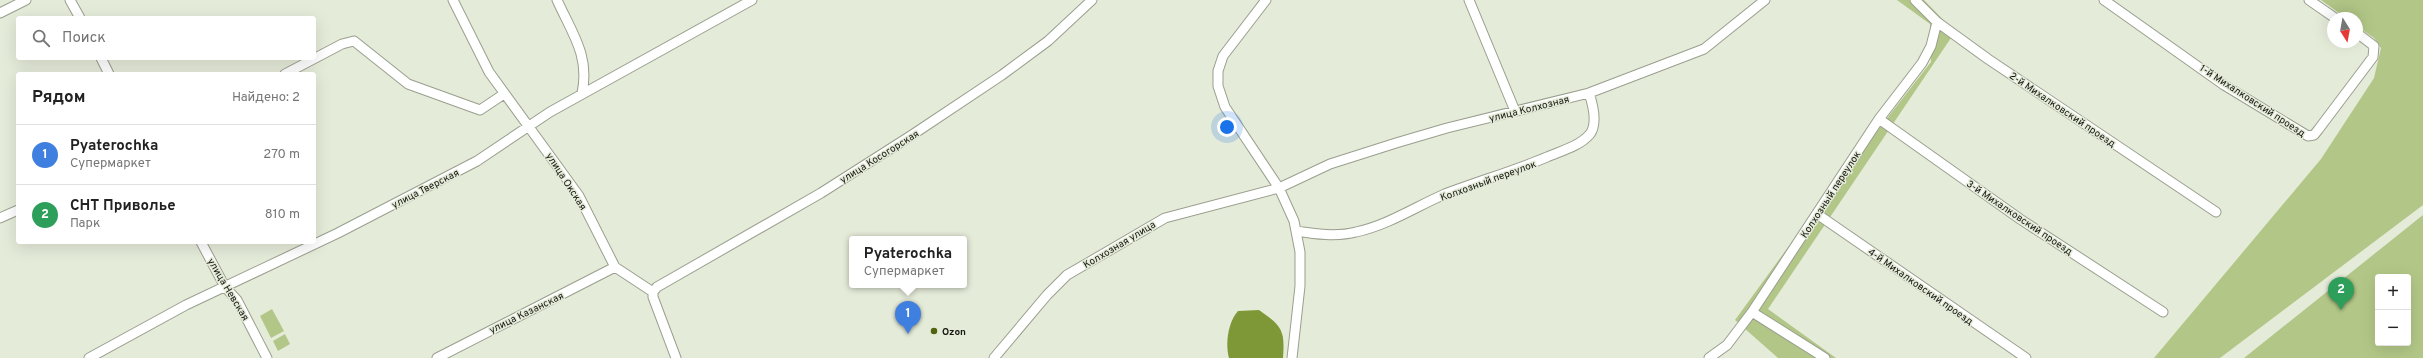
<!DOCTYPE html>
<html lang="ru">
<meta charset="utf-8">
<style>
:root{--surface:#fff;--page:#f2f2f2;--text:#222;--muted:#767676;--line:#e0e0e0;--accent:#50640f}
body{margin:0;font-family:Overpass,sans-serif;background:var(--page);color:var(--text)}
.controls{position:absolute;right:12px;bottom:12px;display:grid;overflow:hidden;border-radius:4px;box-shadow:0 4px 16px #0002}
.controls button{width:36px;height:36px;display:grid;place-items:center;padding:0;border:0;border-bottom:1px solid var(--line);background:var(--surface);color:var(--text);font:20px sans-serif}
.compass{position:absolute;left:2327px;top:12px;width:36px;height:36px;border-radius:50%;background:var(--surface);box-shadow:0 4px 16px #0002;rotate:169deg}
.you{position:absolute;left:1227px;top:127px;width:14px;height:14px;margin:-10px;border:3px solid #fff;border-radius:50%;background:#1a73e8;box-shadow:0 0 0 6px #1a73e833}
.badge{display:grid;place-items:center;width:26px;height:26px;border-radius:50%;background:var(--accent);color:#fff;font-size:13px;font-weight:700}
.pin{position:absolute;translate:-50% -33px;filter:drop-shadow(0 1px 2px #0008)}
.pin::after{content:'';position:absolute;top:21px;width:14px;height:12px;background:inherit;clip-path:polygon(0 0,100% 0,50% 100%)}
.popup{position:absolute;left:849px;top:236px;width:118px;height:52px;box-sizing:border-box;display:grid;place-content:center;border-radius:4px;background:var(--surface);filter:drop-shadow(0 1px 3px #0005);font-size:13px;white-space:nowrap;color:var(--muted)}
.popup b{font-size:15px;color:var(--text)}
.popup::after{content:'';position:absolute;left:50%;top:100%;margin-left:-8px;border:8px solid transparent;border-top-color:var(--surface)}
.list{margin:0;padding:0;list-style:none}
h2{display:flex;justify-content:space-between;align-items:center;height:52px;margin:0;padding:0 16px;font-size:17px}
h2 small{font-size:13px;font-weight:400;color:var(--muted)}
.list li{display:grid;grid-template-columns:26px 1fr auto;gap:12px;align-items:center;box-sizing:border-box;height:60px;padding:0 16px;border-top:1px solid var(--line)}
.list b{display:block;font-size:15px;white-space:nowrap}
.list p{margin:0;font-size:13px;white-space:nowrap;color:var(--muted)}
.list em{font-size:13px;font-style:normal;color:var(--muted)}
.icon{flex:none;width:22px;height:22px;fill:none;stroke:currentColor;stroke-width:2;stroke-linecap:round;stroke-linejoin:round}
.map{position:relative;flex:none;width:2423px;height:358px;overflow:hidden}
.search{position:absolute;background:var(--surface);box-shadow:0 4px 16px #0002;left:16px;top:16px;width:300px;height:44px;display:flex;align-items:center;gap:10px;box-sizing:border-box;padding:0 14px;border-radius:4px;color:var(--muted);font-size:15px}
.panel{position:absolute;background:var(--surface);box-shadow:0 4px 16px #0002;left:16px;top:72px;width:300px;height:172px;border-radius:4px}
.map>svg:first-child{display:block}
</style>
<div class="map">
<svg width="2423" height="358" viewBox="0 0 2423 358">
<rect width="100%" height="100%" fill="#e5ebd9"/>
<path fill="#b2c787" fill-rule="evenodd" d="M1897,0H1924L1955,32L1768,309L1836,358H1778L1735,320L1813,213L1931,62L1930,24Z
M2321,0H2423V205L2220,358H2154L2321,159L2374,78L2381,48L2374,38L2357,26V18H2346Z
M2423,215V358H2244ZM2378,277H2408V343H2378Z
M272,309L284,331L271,338L260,316Z
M285,334L290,344L278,351L273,341Z"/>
<path fill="#7e9838" d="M1259,310C1282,326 1285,330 1283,358H1229C1225,344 1228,322 1238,311Z"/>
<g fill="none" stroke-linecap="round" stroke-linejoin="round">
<g stroke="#999f8e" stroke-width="11">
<path id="street" d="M70,0L80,18
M453,0L489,72L579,196L615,267L653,292
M557,0C572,33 590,56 582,93
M1266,0L1223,56L1218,71V86L1225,107L1279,188L1294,221L1300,252V286L1292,358
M1469,0L1515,111
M1915,0L1937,22L1988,59L2216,212
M2104,0L2224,85L2308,136L2314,135L2318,130L2373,57L2374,46L2357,33
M2309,0L2335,18
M0,13L26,0
M101,58L109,74
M285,74L342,44L354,41L408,84L480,110L504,94
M1879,119L2020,219L2163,312
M1817,214L2026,358
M0,218L18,210
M1296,231C1315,234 1337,237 1356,232C1388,225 1415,207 1445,194C1479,181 1514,171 1547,157C1561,151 1580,146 1590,134C1598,123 1593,105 1589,93
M201,242L225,287L237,300L267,358
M653,292L657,287L821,193L912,135L1002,75L1048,41L1092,0
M653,292V297L676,358
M1752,312L1825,358
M89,358L186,305L338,233L477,161L550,112L752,0
M437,358L615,267
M994,358L1047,295L1067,275L1165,218L1279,188L1330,164L1396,143L1447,128L1589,93L1704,49L1765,0
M1709,358L1727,345L1752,312L1879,119L1922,63L1931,46L1937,22"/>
</g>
<use href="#street" stroke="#fff" stroke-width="9"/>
</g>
<circle fill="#50640f" stroke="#e5ebd9" stroke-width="1.5" cx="934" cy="331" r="4"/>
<g text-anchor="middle" stroke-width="3" stroke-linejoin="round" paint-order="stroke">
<g font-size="10" fill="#151711" stroke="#e5ebd9">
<text transform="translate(2253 100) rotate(33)" y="4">1-й Михалковский проезд</text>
<text transform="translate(1529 108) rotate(-14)" y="4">улица Колхозная</text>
<text transform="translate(2063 109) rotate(34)" y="4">2-й Михалковский проезд</text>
<text transform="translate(879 156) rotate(-32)" y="4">улица Косогорская</text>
<text transform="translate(1488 180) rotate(-20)" y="4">Колхозный переулок</text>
<text transform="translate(567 181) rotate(57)" y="4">улица Окская</text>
<text transform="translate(425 188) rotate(-27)" y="4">улица Тверская</text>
<text transform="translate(1830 194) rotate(-57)" y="4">Колхозный переулок</text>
<text transform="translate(2020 217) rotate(34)" y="4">3-й Михалковский проезд</text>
<text transform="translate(1119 244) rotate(-31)" y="4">Колхозная улица</text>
<text transform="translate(1921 286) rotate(35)" y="4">4-й Михалковский проезд</text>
<text transform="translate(229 289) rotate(59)" y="4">улица Невская</text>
<text transform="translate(526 312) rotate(-26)" y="4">улица Казанская</text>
</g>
<g font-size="10" font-weight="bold" fill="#151711" stroke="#e5ebd9" text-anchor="start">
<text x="942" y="335">Ozon</text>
</g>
</g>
</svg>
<div class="controls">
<button>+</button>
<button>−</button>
</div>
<svg class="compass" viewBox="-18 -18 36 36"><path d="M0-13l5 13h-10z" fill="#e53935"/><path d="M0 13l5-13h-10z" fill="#767676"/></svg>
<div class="you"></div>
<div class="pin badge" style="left:908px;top:334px;background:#3f7fe0">1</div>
<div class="popup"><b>Pyaterochka</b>Супермаркет</div>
<div class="pin badge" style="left:2341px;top:310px;background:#2e9e5b">2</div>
<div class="search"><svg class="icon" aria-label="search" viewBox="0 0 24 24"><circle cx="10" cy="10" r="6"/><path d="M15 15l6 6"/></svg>Поиск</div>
<section class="panel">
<h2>Рядом<small>Найдено: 2</small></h2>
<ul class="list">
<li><span class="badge" style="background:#3f7fe0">1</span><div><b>Pyaterochka</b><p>Супермаркет</p></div><em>270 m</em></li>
<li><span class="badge" style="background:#2e9e5b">2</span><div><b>СНТ Приволье</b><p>Парк</p></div><em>810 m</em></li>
</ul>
</section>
</div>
